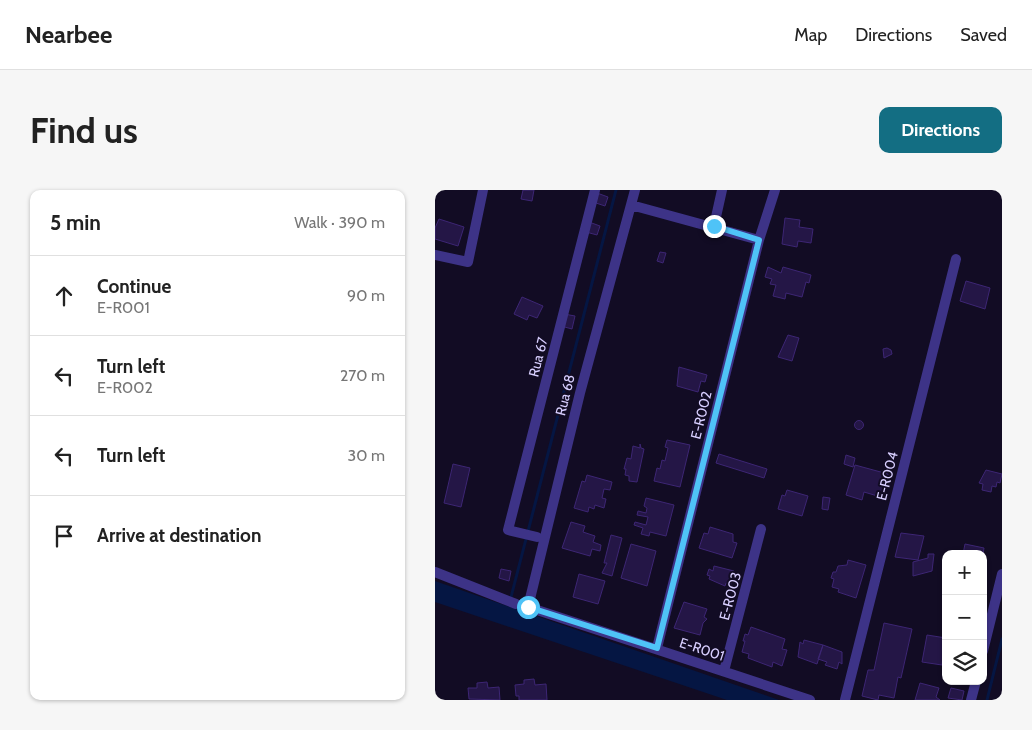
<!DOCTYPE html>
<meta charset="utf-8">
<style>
:root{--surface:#fff;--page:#f6f6f6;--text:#222;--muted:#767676;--line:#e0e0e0;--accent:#136e83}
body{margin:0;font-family:Cabin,sans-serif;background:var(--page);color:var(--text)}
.controls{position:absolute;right:15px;bottom:15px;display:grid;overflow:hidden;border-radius:10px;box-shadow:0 1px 4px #0004}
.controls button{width:45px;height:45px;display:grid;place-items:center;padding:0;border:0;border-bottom:1px solid var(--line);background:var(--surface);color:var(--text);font:25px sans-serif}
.stop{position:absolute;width:15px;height:15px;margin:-11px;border:4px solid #4fc3f7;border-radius:50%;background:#fff}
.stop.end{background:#4fc3f7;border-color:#fff;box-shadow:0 1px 5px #0008}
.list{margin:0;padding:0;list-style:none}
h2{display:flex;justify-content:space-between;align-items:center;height:65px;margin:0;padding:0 20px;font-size:21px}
h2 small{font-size:16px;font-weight:400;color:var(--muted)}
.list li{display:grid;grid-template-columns:32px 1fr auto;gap:15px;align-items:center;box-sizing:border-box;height:80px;padding:0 20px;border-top:1px solid var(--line)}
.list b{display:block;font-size:19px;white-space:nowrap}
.list p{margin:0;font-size:16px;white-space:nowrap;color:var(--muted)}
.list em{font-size:16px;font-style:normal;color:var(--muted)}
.icon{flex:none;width:28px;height:28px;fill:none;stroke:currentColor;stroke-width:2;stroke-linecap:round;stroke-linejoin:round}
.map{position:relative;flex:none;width:567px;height:510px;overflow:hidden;border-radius:10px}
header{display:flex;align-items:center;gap:30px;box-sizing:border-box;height:70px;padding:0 25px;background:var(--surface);border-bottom:1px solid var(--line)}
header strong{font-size:24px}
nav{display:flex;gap:28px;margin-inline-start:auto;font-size:18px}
.intro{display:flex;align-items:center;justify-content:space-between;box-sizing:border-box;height:120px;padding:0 30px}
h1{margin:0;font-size:35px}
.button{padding:12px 22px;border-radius:10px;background:var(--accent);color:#fff;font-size:18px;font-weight:700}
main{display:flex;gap:30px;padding:0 30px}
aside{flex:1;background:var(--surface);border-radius:10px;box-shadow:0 1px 4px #0004}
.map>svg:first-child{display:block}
</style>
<header>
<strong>Nearbee</strong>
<nav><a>Map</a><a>Directions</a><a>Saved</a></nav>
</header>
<div class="intro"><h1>Find us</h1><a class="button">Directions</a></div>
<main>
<aside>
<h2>5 min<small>Walk · 390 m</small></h2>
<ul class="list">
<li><svg class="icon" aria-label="ahead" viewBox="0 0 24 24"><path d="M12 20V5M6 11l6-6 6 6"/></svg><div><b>Continue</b><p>E-R001</p></div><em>90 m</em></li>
<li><svg class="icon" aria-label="left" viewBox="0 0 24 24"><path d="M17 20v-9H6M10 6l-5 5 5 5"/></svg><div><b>Turn left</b><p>E-R002</p></div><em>270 m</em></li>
<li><svg class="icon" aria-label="left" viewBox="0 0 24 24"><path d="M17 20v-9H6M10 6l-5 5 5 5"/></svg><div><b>Turn left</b></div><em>30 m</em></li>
<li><svg class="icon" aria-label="arrive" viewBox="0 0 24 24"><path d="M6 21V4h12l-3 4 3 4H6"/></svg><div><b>Arrive at destination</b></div></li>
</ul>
</aside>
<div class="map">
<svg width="567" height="510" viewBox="0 0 567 510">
<rect width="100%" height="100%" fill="#120c24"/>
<path fill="#051643" d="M0,391L344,510H292L0,412Z"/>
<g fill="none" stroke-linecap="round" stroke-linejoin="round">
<path stroke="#051643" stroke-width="3" d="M75,411L181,0
M552,510L567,449"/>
</g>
<path fill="#241646" stroke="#3d2674" d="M88,0H99L97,11L86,9Z
M162,3L173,7L170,16L158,12Z
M350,28L365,30L364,37L378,39L376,53L363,51L362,57L347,54Z
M4,29L29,37L23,56L0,49V38Z
M154,32L165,36L162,45L151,42Z
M225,62L231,63L228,73L222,71Z
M333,77L346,83L348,77L376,85L374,93L371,92L367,107L351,103L350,109L338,106L341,95L335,94L337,89L330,87Z
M531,91L555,98L550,119L525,111Z
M87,107L108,116L102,128L94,125L92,130L79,124Z
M129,124L140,126L137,139L126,136Z
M353,145L364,148L357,171L343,167Z
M452,158L456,160L457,164L449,168L448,159Z
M244,177L272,185L270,192L266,191L263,202L242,196Z
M419.5 235a4.5 4.5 0 1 1 9 0a4.5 4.5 0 1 1-9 0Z
M232,250L255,255L245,297L219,291L222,278L225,279L227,270L230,271L233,258L230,257Z
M205,254L206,258L209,259L202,292L194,291V286L190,285L191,279H189L192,268L196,269L198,256L205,258Z
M284,264L332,279L329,288L281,273Z
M411,265L420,268L418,277L409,274Z
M18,274L35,278L26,317L9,313Z
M420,275L453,284L446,307L429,302L427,310L411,305Z
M551,280L567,284L565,293L562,292L561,297L557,296L556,302L547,300L548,294L544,293Z
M152,285L177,292L175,300L169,299L167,308L171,309L169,318L160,315L159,319L154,317L153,322L139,318L147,291L150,292Z
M352,300L373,306L367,326L343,319L347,305L350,306Z
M388,307L395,308L393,320L387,319Z
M211,308L239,315L231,346L215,342L214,346L206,344L208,338L199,335L200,332L211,335L213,327L202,325L203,321L211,323L212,318L209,316Z
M136,332L150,336L148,342L160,346L158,352L166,355L165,361L157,359L155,366L127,358Z
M275,337L298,344V352L302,353L297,368L264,358L269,343L273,344Z
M466,343L489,346L483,370L460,367Z
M176,345L187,348L177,386L167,383L172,373H169Z
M196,354L221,361L212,396L186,388Z
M530,354L549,358L548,364H528Z
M493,364H499L497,381L478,386V372L493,368Z
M413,370L431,375L421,408L403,402L404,399L397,397L399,389L396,388L398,382H401L403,376L412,375Z
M279,376L299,381L296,395L291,393L290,396L274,389L275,386L272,385L274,379L278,381Z
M66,379L76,381L74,391L64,388Z
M144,384L170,391L163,414L138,407Z
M249,412L272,419L269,427L272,429L268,433L265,445L239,438Z
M449,433L477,439L466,488L463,487L459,508L444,505L443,510L427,506L433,480H439Z
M316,437L350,449L347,459L352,460L347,476L338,472L337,477L313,468L314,464L307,462L310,451H308L310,444L313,445Z
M492,445L511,448V466H508L507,475L487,472Z
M369,450L388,455L382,474L363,467L365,452L368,454Z
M388,455L407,462V474L404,472L402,479L390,475L392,472L383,469Z
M99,489L100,495L111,494L112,510H84V506H81L80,495L89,494V490Z
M52,492L53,498L64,497L65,510L34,509L33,498H42V493Z
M485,493L504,498L501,507L505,510H480Z
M516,498L529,501L527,510L513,508Z"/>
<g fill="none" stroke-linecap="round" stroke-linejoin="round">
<path stroke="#3d3387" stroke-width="10" d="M200,0L145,203L93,417L375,510
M196,15L324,50
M279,36L287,0
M0,65L33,72L48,0
M102,347L73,340L160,0
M0,382L81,414
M222,458L324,50L340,0
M548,461L567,384
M289,481L326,339
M410,510L521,69
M536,510L541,491"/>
</g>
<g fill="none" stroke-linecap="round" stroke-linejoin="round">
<path stroke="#4fc3f7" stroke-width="6" d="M93,417L222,458L324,50L279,36"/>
</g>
<g text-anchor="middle" stroke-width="4" stroke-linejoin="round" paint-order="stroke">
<g font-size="14" fill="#d8cfff" stroke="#120c24">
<text transform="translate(103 167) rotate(-76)" y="5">Rua 67</text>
<text transform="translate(130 205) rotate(-76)" y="5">Rua 68</text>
<text transform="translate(266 225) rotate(-76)" y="5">E-R002</text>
<text transform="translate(452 286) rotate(-76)" y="5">E-R004</text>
<text transform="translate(295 406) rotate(-75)" y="5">E-R003</text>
<text transform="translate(267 459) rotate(18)" y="5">E-R001</text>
</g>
</g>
</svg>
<div class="controls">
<button>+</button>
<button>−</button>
<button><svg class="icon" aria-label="layers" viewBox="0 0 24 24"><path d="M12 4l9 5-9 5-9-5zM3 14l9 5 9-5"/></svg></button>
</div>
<div class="stop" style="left:93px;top:417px"></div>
<div class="stop end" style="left:279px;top:36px"></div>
</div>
</main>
